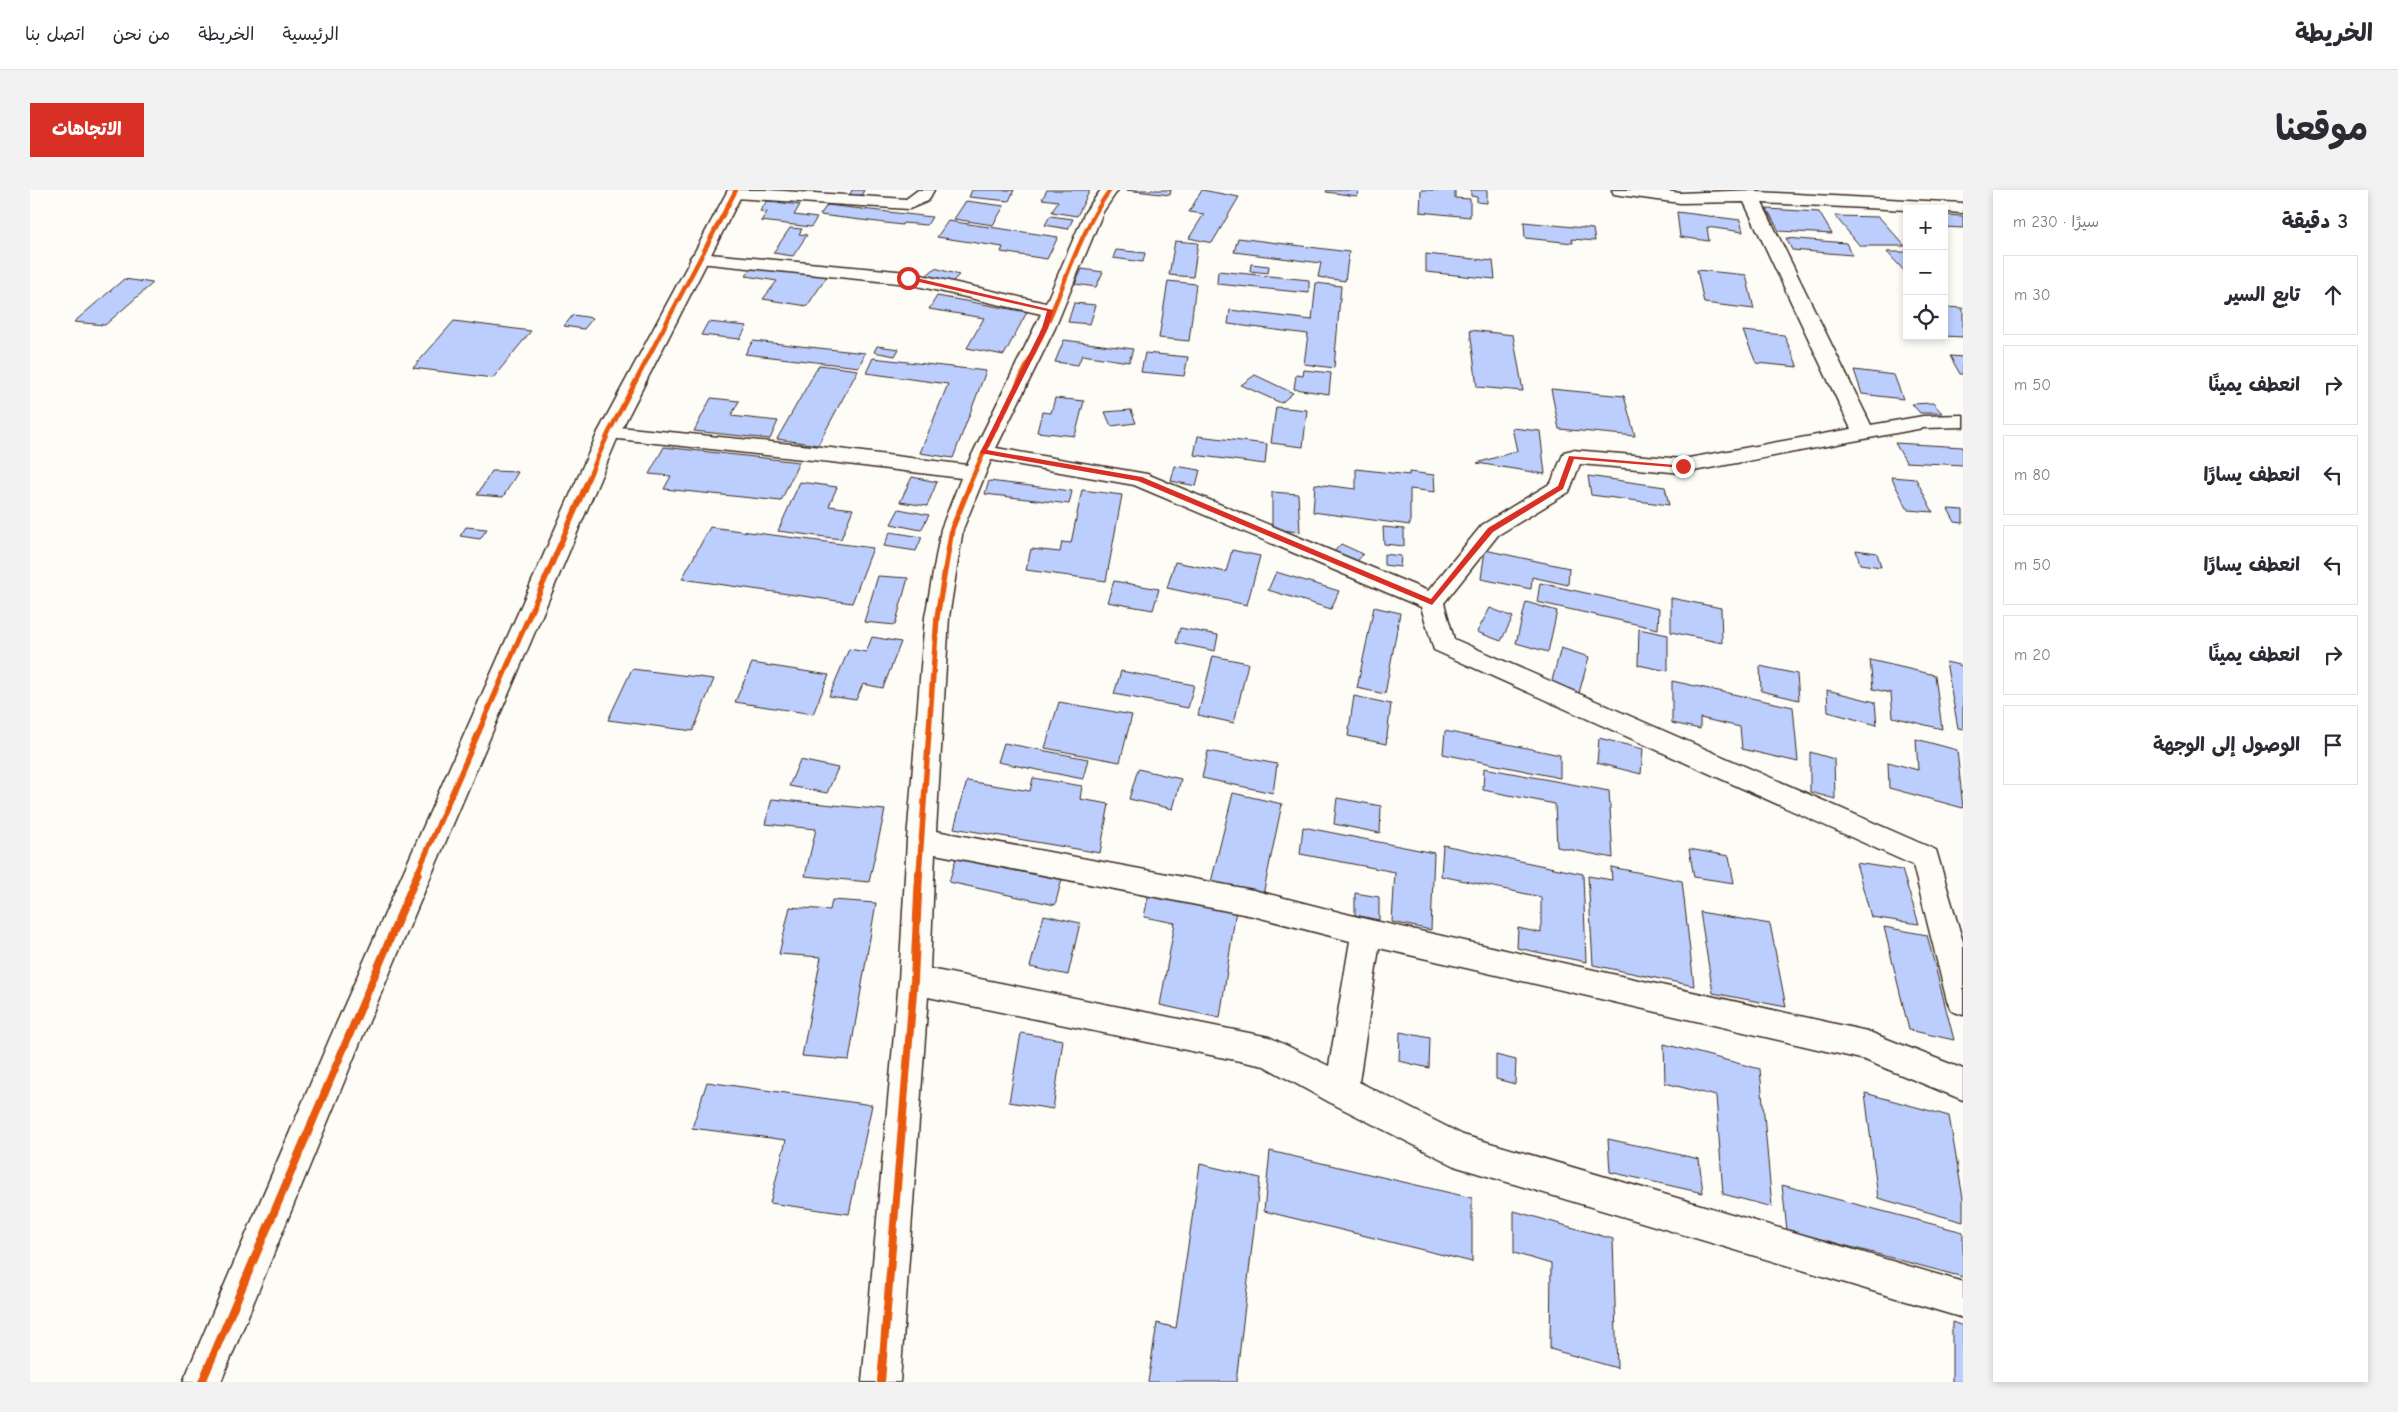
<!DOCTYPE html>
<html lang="ar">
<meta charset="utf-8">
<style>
:root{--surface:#fff;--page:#f2f2f3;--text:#2b2b33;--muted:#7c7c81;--line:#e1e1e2;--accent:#d93025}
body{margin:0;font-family:"Comic Neue","Playpen Sans Arabic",sans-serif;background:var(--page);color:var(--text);direction:rtl}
.controls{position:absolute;right:15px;top:15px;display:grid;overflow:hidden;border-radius:0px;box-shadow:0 2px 8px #0003}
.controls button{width:45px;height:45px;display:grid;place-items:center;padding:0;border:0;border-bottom:1px solid var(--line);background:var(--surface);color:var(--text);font:25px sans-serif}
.stop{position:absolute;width:15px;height:15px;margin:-11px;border:4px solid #d93025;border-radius:50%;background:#fff}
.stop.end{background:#d93025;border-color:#fff;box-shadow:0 1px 5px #0008}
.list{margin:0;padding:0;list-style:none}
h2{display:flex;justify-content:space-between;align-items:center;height:65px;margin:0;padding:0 20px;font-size:21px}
h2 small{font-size:16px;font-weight:400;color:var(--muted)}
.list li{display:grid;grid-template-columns:32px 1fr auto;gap:15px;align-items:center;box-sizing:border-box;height:80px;margin:0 10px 10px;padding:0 10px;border:1px solid var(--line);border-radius:0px}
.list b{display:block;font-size:19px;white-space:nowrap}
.list em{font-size:16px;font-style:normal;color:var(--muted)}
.icon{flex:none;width:28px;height:28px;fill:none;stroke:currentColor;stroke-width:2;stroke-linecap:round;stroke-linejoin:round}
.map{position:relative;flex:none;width:1933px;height:1192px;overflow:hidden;direction:ltr;border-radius:0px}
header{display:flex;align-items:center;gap:30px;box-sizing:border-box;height:70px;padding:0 25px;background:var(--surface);border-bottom:1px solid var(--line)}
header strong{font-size:24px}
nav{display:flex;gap:28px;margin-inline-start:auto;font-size:18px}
.intro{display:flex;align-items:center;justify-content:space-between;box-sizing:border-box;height:120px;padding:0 30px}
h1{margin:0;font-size:35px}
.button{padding:12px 22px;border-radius:0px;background:var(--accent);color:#fff;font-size:18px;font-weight:700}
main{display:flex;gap:30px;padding:0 30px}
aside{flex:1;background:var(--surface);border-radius:0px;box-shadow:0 2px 8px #0003}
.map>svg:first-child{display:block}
</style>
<header>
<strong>الخريطة</strong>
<nav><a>الرئيسية</a><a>الخريطة</a><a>من نحن</a><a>اتصل بنا</a></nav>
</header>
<div class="intro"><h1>موقعنا</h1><a class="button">الاتجاهات</a></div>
<main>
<aside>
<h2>3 دقيقة<small>سيرًا · 230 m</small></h2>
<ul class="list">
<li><svg class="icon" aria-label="ahead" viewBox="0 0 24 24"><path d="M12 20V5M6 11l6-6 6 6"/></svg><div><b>تابع السير</b></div><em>30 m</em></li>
<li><svg class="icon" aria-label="right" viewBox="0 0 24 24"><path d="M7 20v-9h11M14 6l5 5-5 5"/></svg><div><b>انعطف يمينًا</b></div><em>50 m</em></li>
<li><svg class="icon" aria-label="left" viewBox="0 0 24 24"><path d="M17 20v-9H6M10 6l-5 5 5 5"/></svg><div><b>انعطف يسارًا</b></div><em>80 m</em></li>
<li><svg class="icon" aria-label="left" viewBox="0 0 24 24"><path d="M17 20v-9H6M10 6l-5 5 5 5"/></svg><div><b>انعطف يسارًا</b></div><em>50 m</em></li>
<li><svg class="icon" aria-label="right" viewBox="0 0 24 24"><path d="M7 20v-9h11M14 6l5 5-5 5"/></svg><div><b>انعطف يمينًا</b></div><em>20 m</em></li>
<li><svg class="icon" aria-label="arrive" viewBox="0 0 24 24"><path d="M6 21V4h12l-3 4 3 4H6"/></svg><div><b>الوصول إلى الوجهة</b></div></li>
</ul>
</aside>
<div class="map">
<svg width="1933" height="1192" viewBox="0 0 1933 1192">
<rect width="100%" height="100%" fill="#fdfcf7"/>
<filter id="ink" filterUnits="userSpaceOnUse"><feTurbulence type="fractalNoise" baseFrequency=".02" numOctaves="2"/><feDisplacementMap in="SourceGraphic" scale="10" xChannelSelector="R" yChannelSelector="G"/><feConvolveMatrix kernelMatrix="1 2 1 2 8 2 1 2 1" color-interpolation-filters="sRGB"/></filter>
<g filter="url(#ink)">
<path fill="#bccefe" stroke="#3b2a1e" d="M822,0H834L830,8L819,7Z
M942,0H984L979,11L939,7Z
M1017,0H1060L1047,26L1022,22L1028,11L1012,9Z
M1096,0H1141L1140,5Z
M1172,0L1209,7L1182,53L1159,48L1174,24L1159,22Z
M1297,0H1328L1327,6L1296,2Z
M1391,0H1425V8L1440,9V27L1390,22Z
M1441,0H1457V13L1447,12V7L1441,6Z
M737,11L770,15L764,25L787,28L781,37L731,31L737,22L730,21Z
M936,11L974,16L963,35L924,29Z
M797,15L902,27L897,35L873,33L872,35L790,25Z
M1737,19L1789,22L1802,44L1749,41Z
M1647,22L1710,30L1713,42L1677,37L1679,51L1650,47Z
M1914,25L1933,26V38L1914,37Z
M1020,26L1043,29L1038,39L1015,35Z
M1805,26L1849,27L1875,56H1830Z
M918,31L1028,47L1017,69L971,62L973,57L907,47Z
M1494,32L1563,39L1565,51L1542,49L1543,53L1495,48Z
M760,38L772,39L769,44L777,45L763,66L743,63Z
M1208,48L1319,62L1315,91L1288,87L1291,73L1204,62Z
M1756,48L1816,53L1822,65L1762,60Z
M1145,51L1168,53L1163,87L1139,85Z
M1086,60L1115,63L1113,72L1083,68Z
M1857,62H1877V84Z
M1396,64L1463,71L1465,89L1396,82Z
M725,74L798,85L777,116L733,109L747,91L716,86Z
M1221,74L1239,76L1238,83L1220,81Z
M905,78L929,85L921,93L896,86Z
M1052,79L1073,82L1066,97L1045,94Z
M1667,80L1716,85L1724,119L1674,113Z
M1188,81L1279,90V103L1187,94Z
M94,89L123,93L75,135L44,132Z
M1138,91L1166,94L1159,151L1129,148Z
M1286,93L1311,96L1304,178L1274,174L1278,144L1198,134L1200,120L1282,130Z
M907,106L997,122L974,165L937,158L954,128L899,119Z
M1044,113L1066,115L1060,134L1038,132Z
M1914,117L1933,118V147L1914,146Z
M543,125L563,128L554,139L534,136Z
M424,131L501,141L463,188L383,178Z
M678,132L717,136L710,149L671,145Z
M1440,140L1483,145L1493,201L1447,197Z
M1713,141L1754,145L1768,177L1726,173Z
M1034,150L1103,159L1099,172L1052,165L1048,175L1025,172Z
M723,151L835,163L829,177L715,164Z
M847,156L869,159L865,166L844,162Z
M1115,163L1158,167L1154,186L1111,182Z
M1920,166L1933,167V184H1930Z
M843,168L956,181L923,268L890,263L918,194L836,183Z
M789,175L828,180L788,255L747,249Z
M1274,180L1301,183L1299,204L1264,199L1266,185L1273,186Z
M1824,180L1864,185L1873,209L1832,204Z
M1225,185L1263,203L1251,213L1211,195Z
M1521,199L1594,206L1605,246L1529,239Z
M681,208L709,211L701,226L748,231L740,249L664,241Z
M1025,208L1054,211L1045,246L1007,242L1012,222L1021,223Z
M1903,213L1912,223H1890L1882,214Z
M1246,217L1277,220L1273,257L1241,253Z
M1101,220L1106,233L1081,236L1075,222Z
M1482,238L1510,241L1515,284L1447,273L1487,261Z
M1168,246L1237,254L1235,274L1164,265Z
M1865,253L1933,257V275L1876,272Z
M634,257L769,272L751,311L634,299L641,286L619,284Z
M1145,276L1170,280L1166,296L1141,291Z
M1326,279L1379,285V282L1404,285L1405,302L1380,299V335L1283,322L1285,294L1326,299Z
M462,281L488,282L473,307L447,305Z
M1558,286L1635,297L1639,315L1561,305Z
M882,287L907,292L897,316L870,312Z
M1861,287L1886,289L1903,322L1878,320Z
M959,291L1042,301L1039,314L955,304Z
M770,292L807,297L799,316L823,319L811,349L748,341Z
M1052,300L1092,305L1076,391L996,380L1001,359L1030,362L1032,352L1041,353Z
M1242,302L1268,304L1270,342L1242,339Z
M869,319L899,325L891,340L861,334Z
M1918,319L1933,320V333L1925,332Z
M436,337L457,339L450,349L430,346Z
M680,337L843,358L822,413L652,389Z
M1353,337L1374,339V356L1354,354Z
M860,342L892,347L886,361L854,356Z
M1311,354L1333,364L1325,374L1302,364Z
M1202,360L1230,366L1217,415L1137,398L1145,372L1196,382Z
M1455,360L1539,378L1538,395L1502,387L1501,399L1451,389Z
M1826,360L1847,363L1851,377L1830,374Z
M1354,364L1371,366L1370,377L1354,375Z
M1246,382L1309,401L1301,419L1238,400Z
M848,386L878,388L865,435L834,432Z
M1084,391L1129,399L1123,420L1077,412Z
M1510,393L1629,419L1628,439L1507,412Z
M1641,408L1691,418L1692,453L1641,442Z
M1496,412L1527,421L1518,462L1486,453Z
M1344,417L1370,423L1355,504L1327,498Z
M1460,418L1483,427L1471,451L1447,442Z
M1150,438L1188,445L1185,461L1146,453Z
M1609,439L1638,445V481L1608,475Z
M842,447L871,452L853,498L833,494L826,510L799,506L819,459L836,462Z
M1531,458L1559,467L1549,503L1521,494Z
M1183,466L1218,473L1204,533L1168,525Z
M1840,470L1905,485L1912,539L1863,527L1861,503L1843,499Z
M1916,472L1933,476V539L1928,538Z
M722,473L799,485L783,524L705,512Z
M1730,476L1767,484L1769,510L1731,501Z
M602,479L684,489L663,541L578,530Z
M1091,481L1164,495L1158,518L1084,504Z
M1642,491L1763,517L1768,572L1712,559L1710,537L1670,528V539L1642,533Z
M1797,500L1845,512L1847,535L1798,522Z
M1324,506L1361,514L1356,554L1318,546Z
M1029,512L1102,525L1090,572L1015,558Z
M1415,541L1530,565V588L1413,564Z
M1569,548L1613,559L1611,584L1567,573Z
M1886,549L1927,560L1933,618L1859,598L1858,572L1888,580Z
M974,553L1058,569L1053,589L968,572Z
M1178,561L1247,574L1243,603L1172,588Z
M1780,562L1804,569L1805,609L1780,602Z
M770,570L808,578L797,603L759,596Z
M1454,578L1579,601L1583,668L1527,657L1525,614L1453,600Z
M1108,579L1151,589L1143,619L1099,609Z
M1003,588L1052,596L1050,609L1079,614L1070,663L924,638L937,591L1000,601Z
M1203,603L1252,614L1233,705L1181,692Z
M1307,608L1351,616L1350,643L1304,634Z
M742,609L855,620L839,692L775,686L786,639L735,634Z
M1273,637L1404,663L1401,740L1362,732L1365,682L1270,664Z
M1413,655L1553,684L1556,772L1487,758L1488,738L1511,743V707L1411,686Z
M1659,659L1699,666L1704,693L1664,687Z
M928,662L1033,685L1025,715L919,692Z
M1826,673L1872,680L1889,734L1841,727Z
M1581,677L1652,691L1664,796L1563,775L1558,686L1582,690Z
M1119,702L1206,720L1190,828L1130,815L1145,733L1114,727Z
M1325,703L1349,707V730L1325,725Z
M802,710L846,713L819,870L772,866L791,767L749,764L760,717L800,720Z
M1670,722L1740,734L1756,817L1683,803Z
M1014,725L1050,733L1038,785L1000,777Z
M1854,737L1897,745L1924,850L1879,840Z
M1370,842L1400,848L1399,878L1369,871Z
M991,843L1033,850L1023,919L979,912Z
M1634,854L1730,879L1742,1017L1693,1004L1686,906L1635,893Z
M1466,865L1486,870L1485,894L1466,889Z
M677,892L842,915L819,1024L740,1013L756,950L662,938Z
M1835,903L1919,926L1933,1008V1032L1848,1008Z
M1578,949L1669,969L1673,1003L1580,982Z
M1240,961L1442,1008V1072L1234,1021Z
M1170,974L1230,988L1206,1192H1118L1127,1133L1146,1138Z
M1752,995L1933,1042V1087L1757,1040Z
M1484,1021L1583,1049L1587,1178L1520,1159L1521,1074L1484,1063Z
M1922,1132L1933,1136V1192H1922Z"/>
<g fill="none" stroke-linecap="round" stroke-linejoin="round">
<g stroke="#3b2a1e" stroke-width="3">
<path id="street" d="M699,0H738L876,9L888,0H904L898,11L879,19L705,8L699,7L697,3Z
M1071,0H1088L1073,22L1025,138L966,258L1117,284L1398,401L1452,335L1521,293L1534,262L1542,260L1653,269L1821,239L1714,12L1650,13L1590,5L1584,4L1582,0H1628L1650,3L1725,0L1727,2L1933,13V23L1914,22V19L1877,20L1732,13L1841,235L1893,226L1933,225V237L1893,238L1653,283L1550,274L1539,302L1468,345L1414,413L1424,449L1906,660L1933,752V825L1922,821L1917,811L1883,675L1404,460L1391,417L1104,295L961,270L933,339L919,427L906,641L1223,700L1336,729L1837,841L1933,879V910L1835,870L1349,758L1329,892L1433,945L1933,1092V1128L1427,977L1299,912L1234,876L898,807L870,1192H832L869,790L877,650L895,427L911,339L931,288L801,272L579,248L572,247L568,242L572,237L579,236L801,258L937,275L1011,124L878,94L669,73L663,72L660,68L663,64L669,63L878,82L1016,113L1055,22ZM905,664L1223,726L1320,751L1299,876L1239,847L900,779Z"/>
</g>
<g stroke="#3b2a1e" stroke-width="3">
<path id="secondary" d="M698,0H714L590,242L332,848L191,1192H153L300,848L568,242Z"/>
</g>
<use href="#street" fill="#fdfcf7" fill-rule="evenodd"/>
<use href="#secondary" fill="#fdfcf7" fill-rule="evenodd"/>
<g stroke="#fdfcf7" stroke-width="7">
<path id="cycleway-far2" d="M555,296L579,242L706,0
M939,296C961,242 991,191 1015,138C1036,92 1050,41 1080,0"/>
</g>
<g stroke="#fdfcf7" stroke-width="9">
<path id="cycleway-far1" d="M387,684L556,295
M889,684L907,427L922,339L940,295"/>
</g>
<g stroke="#fdfcf7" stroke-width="11">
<path id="cycleway" d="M172,1192L388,683
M851,1192L884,790L889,683"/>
</g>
<use href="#cycleway-far2" stroke="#e8590c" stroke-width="4.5"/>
<use href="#cycleway-far1" stroke="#e8590c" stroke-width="5.5"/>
<use href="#cycleway" stroke="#e8590c" stroke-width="8"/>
</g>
</g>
<path fill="#d93025" d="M878,86L1023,120L1018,138L957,260L1112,287L1401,409L1458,338L1528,296L1539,266L1657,276L1653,278L1544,269L1533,299L1463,342L1402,415L1108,291L950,263L1012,138L1017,121L876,89Z"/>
</svg>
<div class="controls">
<button>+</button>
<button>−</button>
<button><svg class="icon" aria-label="locate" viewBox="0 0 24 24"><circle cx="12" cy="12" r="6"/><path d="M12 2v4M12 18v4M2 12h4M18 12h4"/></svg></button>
</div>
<div class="stop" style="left:878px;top:88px"></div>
<div class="stop end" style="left:1653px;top:276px"></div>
</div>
</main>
